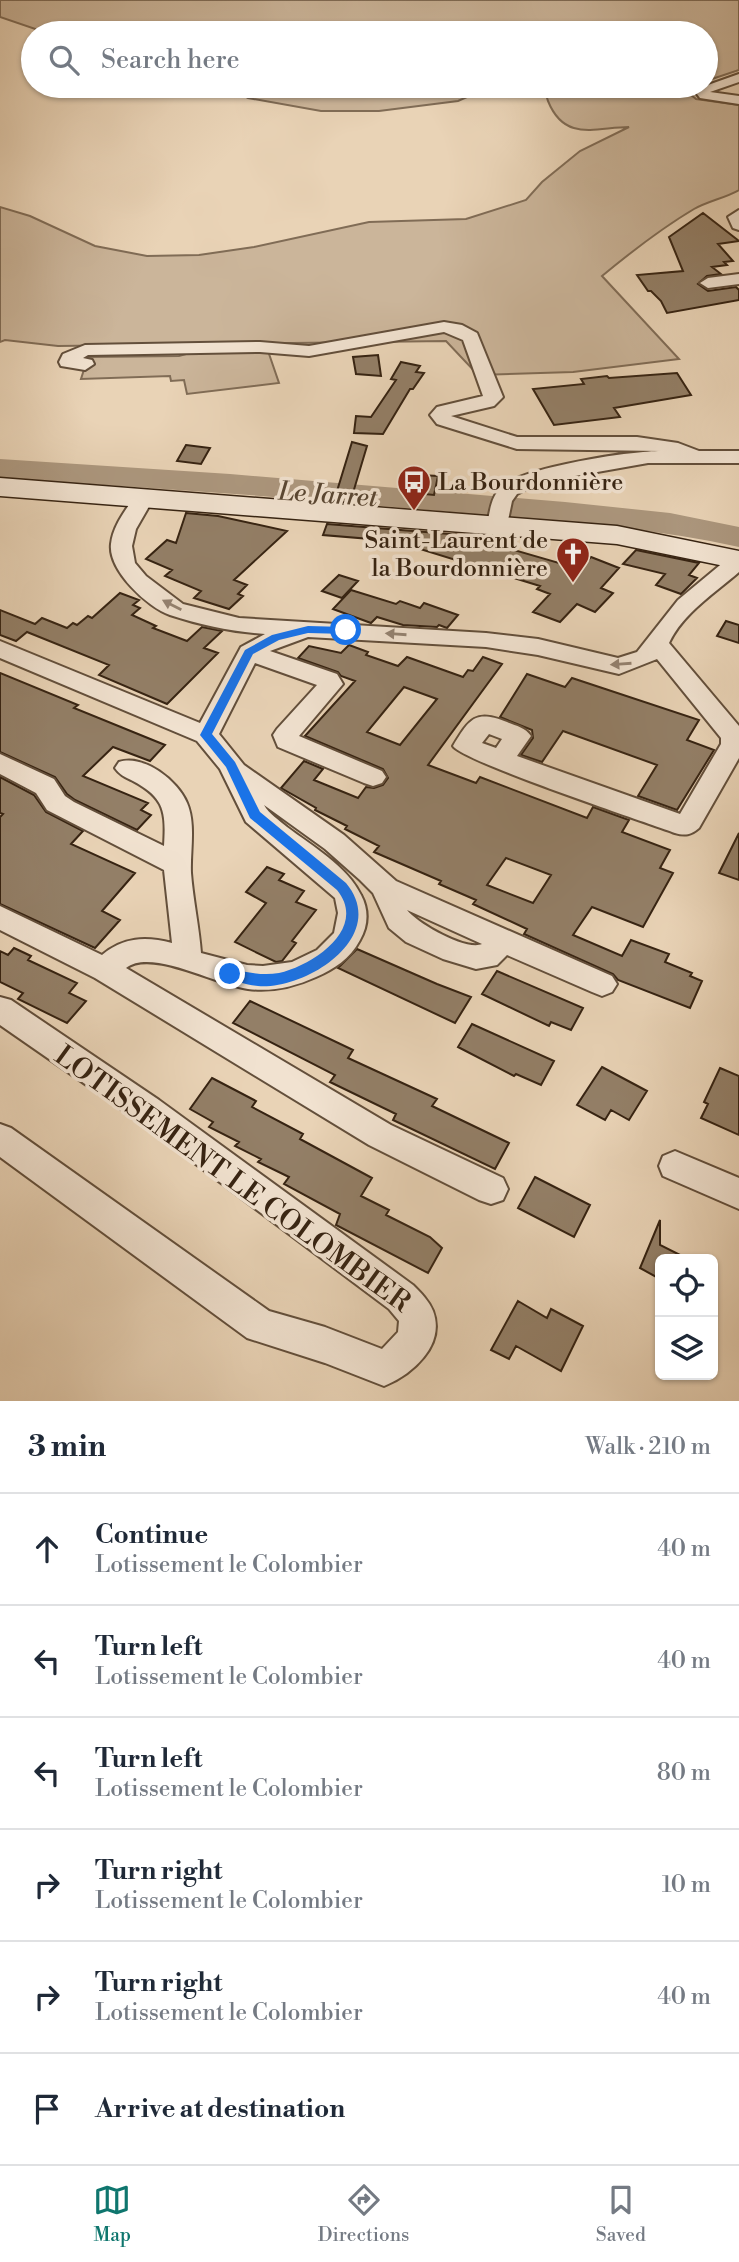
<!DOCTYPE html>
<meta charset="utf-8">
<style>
:root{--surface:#fff;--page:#f6f6f7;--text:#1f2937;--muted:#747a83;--line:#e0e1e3;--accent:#0f766e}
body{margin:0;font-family:"Libre Bodoni",serif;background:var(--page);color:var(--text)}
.controls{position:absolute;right:21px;bottom:21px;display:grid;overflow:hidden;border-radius:10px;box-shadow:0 2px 5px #0004}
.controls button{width:63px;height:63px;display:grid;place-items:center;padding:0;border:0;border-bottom:2px solid var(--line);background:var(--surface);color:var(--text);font:35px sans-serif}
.stop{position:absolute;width:21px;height:21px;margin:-16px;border:5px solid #1a73e8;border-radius:50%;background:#fff}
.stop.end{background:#1a73e8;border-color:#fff;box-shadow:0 2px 7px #0008}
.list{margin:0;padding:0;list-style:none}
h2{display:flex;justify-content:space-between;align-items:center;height:91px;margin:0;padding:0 28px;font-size:30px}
h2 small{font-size:23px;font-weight:400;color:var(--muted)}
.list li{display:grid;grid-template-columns:46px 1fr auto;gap:21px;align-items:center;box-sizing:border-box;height:112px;padding:0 28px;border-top:2px solid var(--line)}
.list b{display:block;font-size:26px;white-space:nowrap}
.list p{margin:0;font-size:23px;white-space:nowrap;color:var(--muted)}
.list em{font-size:23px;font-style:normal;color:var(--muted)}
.icon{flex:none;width:38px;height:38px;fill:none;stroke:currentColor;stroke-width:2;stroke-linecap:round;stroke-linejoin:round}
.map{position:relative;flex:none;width:739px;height:1401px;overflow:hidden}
.search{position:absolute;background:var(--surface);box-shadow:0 2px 5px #0004;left:21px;right:21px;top:21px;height:77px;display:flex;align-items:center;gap:18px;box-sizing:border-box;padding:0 24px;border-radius:38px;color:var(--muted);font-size:26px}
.sheet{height:763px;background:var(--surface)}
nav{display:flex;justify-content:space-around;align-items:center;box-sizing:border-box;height:98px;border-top:2px solid var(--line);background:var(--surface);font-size:19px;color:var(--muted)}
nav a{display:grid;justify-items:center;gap:4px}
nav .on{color:var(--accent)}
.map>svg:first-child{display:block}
</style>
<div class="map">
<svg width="739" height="1401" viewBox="0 0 739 1401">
<rect width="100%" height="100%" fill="#e9d3b6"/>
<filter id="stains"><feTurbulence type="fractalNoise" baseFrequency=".00286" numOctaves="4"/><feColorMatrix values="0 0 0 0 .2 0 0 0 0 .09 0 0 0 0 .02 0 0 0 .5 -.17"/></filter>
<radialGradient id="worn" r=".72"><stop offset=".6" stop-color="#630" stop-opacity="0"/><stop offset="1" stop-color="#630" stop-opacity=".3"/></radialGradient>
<path fill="#cbb59a" stroke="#806c56" stroke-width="2" d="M0,0H739V70L706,81V33H47L0,17Z
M227,86H492L458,101L379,111H321L248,98Z
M544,86H691L684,89L696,99L739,105V190C725,198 708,201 694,209C662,228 631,252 602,276L679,359L573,372L478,375L446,341L58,346L5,340L0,342V207L30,216L95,246L147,256L199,255L254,247L369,222L466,219L526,200L542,182L580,151L629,127C597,127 565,143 548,101C546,96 546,90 544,86Z
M197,351H268L279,383L187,394L184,380L171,381L170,376L81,379L88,357L179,356Z"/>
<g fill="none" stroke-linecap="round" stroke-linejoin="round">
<path fill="#ac977e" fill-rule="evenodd" d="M0,459L230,474L565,502L670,513L739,527V547C643,526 547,521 450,512C300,498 150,487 0,479Z"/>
</g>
<path fill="#937f67" stroke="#362312" stroke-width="2" fill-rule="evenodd" d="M703,213L739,241L718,244L733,261L724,262L727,265L712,267L721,274L707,276L698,284L708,291L736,287L739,290V300L667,313L661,301L651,291H648L637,275L683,271L669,237Z
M378,355L381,376L356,374L353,357Z
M401,362L420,366L416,372L424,373L413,389H410L383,434L354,433L356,416L371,417L396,380L391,379Z
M677,373L691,395L614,408L620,417L554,425L533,389L584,384L581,379L607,376L609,378Z
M352,442L367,446L350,503L334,501Z
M186,445L210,448L201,464L177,461Z
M419,475L438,476L434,495L415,493Z
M186,513L218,516L287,531L234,580L247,585L238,594L243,596L229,609L194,598L201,591L165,576L172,570L146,559L167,540L176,543Z
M327,524L462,535L569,566L578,557L588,560L591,557L619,568L601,588L613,593L595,612L577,604L560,622L533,612L550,594L537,589L540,586L417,548L393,546L394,541L323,535Z
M636,550L699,563L689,575L697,578L681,594L656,585L665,574L623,564Z
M339,575L358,581L342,598L322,591Z
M351,590L396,604L400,601L420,608L424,603L458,615L447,628L439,625L437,627L403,625L377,617L371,623L333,609Z
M120,593L139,600L133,605L140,608L132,615L156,626L153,628L187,641L202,627L222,631L204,648L218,653L167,704L99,675L109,665L27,632L16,641L0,635V610L35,624L42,618L67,628L73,623L77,625L88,616L92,618Z
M726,621L739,625V643L717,636Z
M349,645L368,652L366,655L398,666L407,657L463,677L468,670L473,671L483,657L502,664L428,765L476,783L480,777L587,818L593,807L629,820L622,832L670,850L660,868L673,873L643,927L592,907L573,935L622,956L631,940L669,954L665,962L692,973L690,976L702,981L690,1008L618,980L613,974L524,934L527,929L473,904L476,900L439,884L441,881L374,852L379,846L345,829L347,826L315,810L316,808L281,788L304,761L323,769L314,780L358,798L366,787L374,788L383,785L388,778L383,769L305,736L355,681L341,676L338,672L298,658L309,646L341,653ZM404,687L437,699L400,745L367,732ZM506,858L551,875L533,903L487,885Z
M0,673L78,705L74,708L165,745L150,761L113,747L83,776L148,803L141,810L151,815L137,830L75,800L67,794L55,777L0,752Z
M527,674L565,687L572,678L699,720L687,740L714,750L677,810L638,796L657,765L563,731L542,762L521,755L533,738L532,730L500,717Z
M0,777L34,795L46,812L83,831L71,844L135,873L102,911L120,920L95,948L0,904V817L3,814L0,813Z
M739,833V880L719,873Z
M267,867L284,874L279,880L304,891L296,902L316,910L292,941L296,943L282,961L276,962L235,942L266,903L246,892Z
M14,948L31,956L28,960L77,983L69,993L86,1001L67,1023L18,999L23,993L0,982V951L8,955Z
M357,949L437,984L471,997L455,1023L338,968Z
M497,971L583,1008L571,1030L551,1022L549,1026L482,994Z
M250,1001L353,1050L348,1058L437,1099L432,1106L509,1143L495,1169L393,1120L396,1114L330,1082L335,1075L233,1023Z
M472,1024L554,1061L541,1085L516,1074L514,1076L458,1047Z
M602,1067L647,1091L629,1120L611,1110L605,1120L577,1105Z
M720,1068L739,1076V1135L701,1118L708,1104L704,1102Z
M212,1078L256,1101L252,1107L303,1134L300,1139L372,1178L361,1196L389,1210L386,1215L430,1237L442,1248L428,1273L336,1225L340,1214L284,1184L289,1177L258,1162L261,1159L235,1146L239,1142L209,1127L213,1122L190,1109Z
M535,1177L590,1205L574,1237L518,1208Z
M660,1220V1245L688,1259H660V1279L640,1268Z
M518,1301L547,1318L551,1309L583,1326L561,1371L516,1346L509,1359L491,1350Z"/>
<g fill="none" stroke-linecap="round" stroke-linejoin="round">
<g stroke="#634f3b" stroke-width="4">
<path id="minor" d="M739,74V82L710,92L739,96V104L700,98L694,90Z
M739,210V230L733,228L728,217Z
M739,274V284L708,288L700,283L708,278Z
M444,322L462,325L477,333L503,397L494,406L451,416L517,437H637L678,443L699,451H739V463H648L541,482L517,494L512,501L506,530H490L487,525C490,511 491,495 503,486C525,467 630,451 661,451L517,449L437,424L430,415L437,407L483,396L463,340L444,332L309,356L260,352L88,355L83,358L92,360L94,364L85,370L61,366L59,362L63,354L85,345L260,342L309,346Z
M145,490L152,492L155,496L136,529L132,546L135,563L146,576L183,604L239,618L486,633L538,639L618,658L637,652L678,600L731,556L739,554V572C715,593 683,613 669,643L739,726V758L699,828C691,835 685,836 675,833C645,822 462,761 453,746C470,718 475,710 507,722C516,726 525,727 531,736L517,756L680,814L721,744V738L657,659L619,674L538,655L486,647L308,637L270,651L337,674L343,684L299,736L382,771L386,777L382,783L373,786L364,783L278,747L273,735L277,729L317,685L255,663L219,734L244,765L344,835L396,881L612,976L617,984L612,992L602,996L592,992L507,955L497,965L476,969L443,959L406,942L389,928L373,893L360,880L325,849L264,805C269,814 279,820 287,827C312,846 347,866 361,895C369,910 368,926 360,940C350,959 334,969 316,977C294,987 272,992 248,989C216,985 152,948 126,968L391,1125L503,1178L508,1189L503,1200L491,1204L479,1200L369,1145L95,978L0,930V906L102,955C123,937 146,936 172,943L164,870L47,810L36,793L0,774V754L54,779L65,796L74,802L164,846C166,812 165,798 133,781C125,777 120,775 115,768L119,762C144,754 178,781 187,803C196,824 190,851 191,873C193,900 199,926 201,953L247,965L263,966L292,962L317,950L334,933L338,913L335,898L246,822L220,769L197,741L0,658V641L200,723L241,647L265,634C234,632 200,625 170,615C147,607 108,570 111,544C113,526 125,511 135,496L138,492ZM489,734L502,739L496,748L482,743ZM407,910L482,944C466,951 418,924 407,910Z
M0,997L11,1000L159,1100L413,1285C421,1293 429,1301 433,1311C446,1345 412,1375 384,1386L325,1363L247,1338L0,1157V1124L11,1128L269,1311L325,1327L382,1349L398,1332L399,1321L389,1309L137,1120L0,1025Z
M675,1151L739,1178V1209L663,1176L659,1166L663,1156Z"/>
</g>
<g stroke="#362312" stroke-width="3">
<path id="secondary" d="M0,478L617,526L739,551V569L617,544L0,496Z"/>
</g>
<use href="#minor" fill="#f1e2d0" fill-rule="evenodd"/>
<use href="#secondary" fill="#f1e2d0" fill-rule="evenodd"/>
</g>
<defs><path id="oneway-solid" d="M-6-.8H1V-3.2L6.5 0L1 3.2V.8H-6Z" transform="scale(1.75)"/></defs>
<g fill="#948271">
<use href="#oneway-solid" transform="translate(172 605) rotate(-153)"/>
<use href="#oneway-solid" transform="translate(396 634) rotate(-176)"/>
<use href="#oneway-solid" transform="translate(621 664) rotate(176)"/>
</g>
<path fill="#1a73e8" d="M308,626L346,627L351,630L346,634L308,633L279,640L253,654L212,734L235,762L260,812L346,883C390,936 307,990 258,986C247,985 235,981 225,978L223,974L230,969C247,972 262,976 279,973C314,965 368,928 337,890L250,818L226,767L200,735L245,650L272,635Z"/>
<defs>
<g id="bus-pin" transform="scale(1.75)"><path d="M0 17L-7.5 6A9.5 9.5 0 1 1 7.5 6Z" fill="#8f2418" stroke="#f1e2d0"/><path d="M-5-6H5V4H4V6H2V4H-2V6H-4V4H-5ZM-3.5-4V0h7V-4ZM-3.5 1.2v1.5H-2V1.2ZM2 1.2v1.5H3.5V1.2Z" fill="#fff"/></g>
<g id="church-pin" transform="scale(1.75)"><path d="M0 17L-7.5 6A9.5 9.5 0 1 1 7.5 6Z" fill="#8f2418" stroke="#f1e2d0"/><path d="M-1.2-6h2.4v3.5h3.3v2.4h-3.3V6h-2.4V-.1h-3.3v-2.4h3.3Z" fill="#fff"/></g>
</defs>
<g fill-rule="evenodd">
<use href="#bus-pin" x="414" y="482"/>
<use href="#church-pin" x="573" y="554"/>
</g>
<g text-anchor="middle" stroke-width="7" stroke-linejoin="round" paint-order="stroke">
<g font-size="24" fill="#362312" stroke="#f1e2d0" text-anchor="start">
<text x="438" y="490">La Bourdonnière</text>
<text x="548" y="548" text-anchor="end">Saint-Laurent de<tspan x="548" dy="28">la Bourdonnière</tspan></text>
</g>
<g font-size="26" font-style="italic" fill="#594632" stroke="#f1e2d0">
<text transform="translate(328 494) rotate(4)" y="9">Le Jarret</text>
</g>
<g font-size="28" fill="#362312" stroke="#f1e2d0">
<text transform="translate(233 1178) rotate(36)" y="10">LOTISSEMENT LE COLOMBIER</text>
</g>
</g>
<rect width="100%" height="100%" filter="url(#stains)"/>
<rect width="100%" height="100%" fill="url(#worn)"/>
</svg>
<div class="controls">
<button><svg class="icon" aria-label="locate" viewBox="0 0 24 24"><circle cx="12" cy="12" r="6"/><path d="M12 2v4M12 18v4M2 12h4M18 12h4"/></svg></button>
<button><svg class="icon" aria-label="layers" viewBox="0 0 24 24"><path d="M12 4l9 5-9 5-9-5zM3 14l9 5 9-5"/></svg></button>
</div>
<div class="stop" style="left:346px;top:630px"></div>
<div class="stop end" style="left:230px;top:974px"></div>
<div class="search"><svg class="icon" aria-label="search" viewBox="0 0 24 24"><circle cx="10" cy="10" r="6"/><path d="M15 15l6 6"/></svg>Search here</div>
</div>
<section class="sheet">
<h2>3 min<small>Walk · 210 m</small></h2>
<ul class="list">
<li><svg class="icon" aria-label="ahead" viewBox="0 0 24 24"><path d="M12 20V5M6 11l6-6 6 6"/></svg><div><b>Continue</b><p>Lotissement le Colombier</p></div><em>40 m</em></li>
<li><svg class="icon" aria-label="left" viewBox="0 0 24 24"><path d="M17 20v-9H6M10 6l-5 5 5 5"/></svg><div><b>Turn left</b><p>Lotissement le Colombier</p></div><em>40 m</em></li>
<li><svg class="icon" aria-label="left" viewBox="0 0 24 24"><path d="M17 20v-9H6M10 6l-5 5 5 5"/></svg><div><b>Turn left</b><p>Lotissement le Colombier</p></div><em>80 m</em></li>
<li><svg class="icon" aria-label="right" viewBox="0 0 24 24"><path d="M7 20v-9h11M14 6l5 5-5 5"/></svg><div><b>Turn right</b><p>Lotissement le Colombier</p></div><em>10 m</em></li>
<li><svg class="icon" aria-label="right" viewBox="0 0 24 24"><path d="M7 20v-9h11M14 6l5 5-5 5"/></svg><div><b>Turn right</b><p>Lotissement le Colombier</p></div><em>40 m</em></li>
<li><svg class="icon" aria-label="arrive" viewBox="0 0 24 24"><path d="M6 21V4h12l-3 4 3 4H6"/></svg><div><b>Arrive at destination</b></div></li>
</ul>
</section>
<nav>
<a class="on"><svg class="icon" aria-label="map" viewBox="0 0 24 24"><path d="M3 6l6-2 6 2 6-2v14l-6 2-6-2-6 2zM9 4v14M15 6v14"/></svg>Map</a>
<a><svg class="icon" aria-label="directions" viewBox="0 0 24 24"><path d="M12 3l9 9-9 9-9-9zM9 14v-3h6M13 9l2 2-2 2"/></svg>Directions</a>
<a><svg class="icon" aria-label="saved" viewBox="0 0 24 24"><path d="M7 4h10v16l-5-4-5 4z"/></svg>Saved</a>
</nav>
